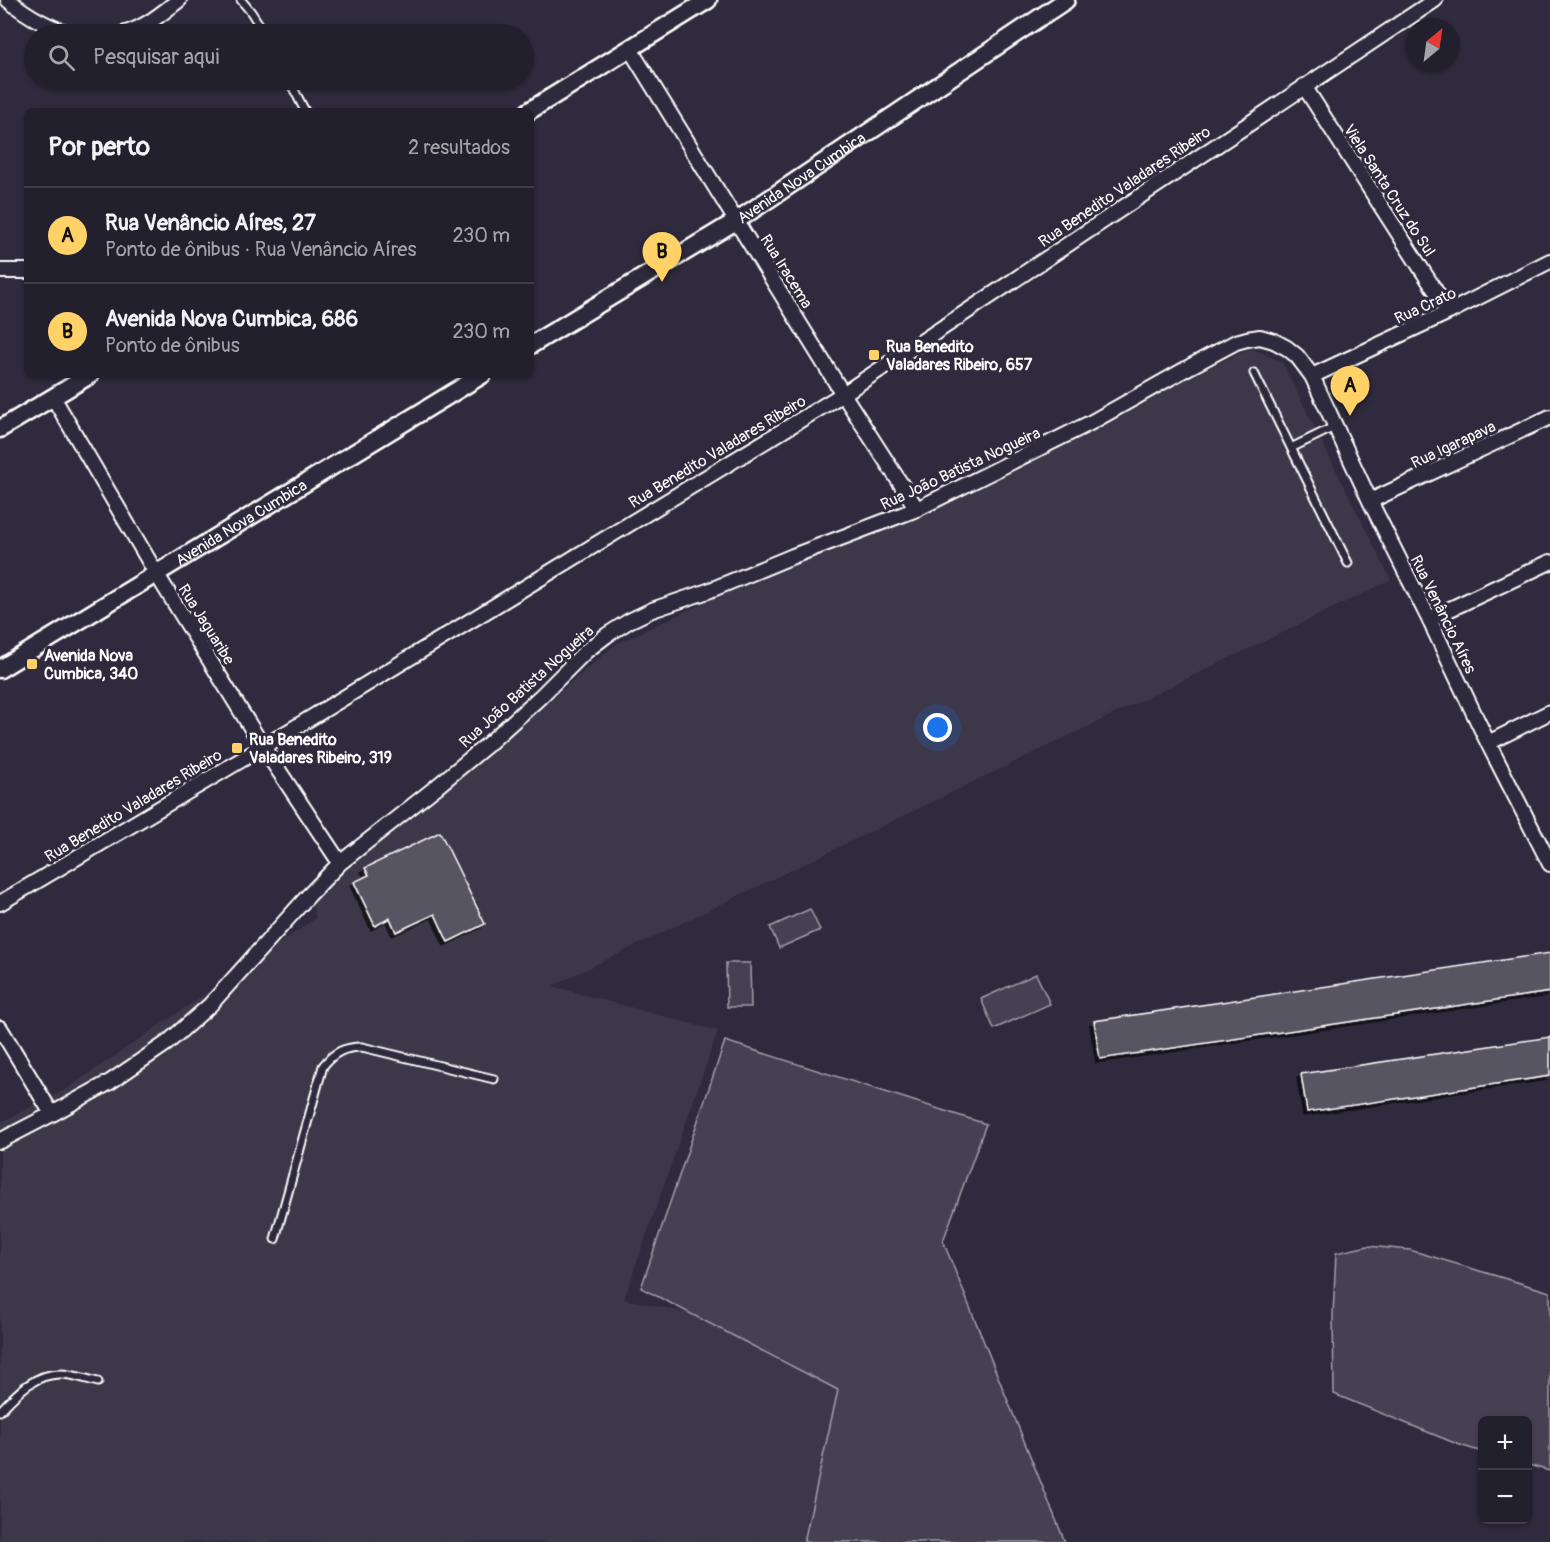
<!DOCTYPE html>
<html lang="pt">
<meta charset="utf-8">
<style>
:root{--surface:#23202e;--page:#2f2d3a;--text:#f1f3f6;--muted:#a3a3aa;--line:#403e4a;--accent:#ffd166}
body{margin:0;font-family:Pangolin,sans-serif;background:var(--page);color:var(--text)}
.controls{position:absolute;right:18px;bottom:18px;display:grid;overflow:hidden;border-radius:9px;box-shadow:0 2px 4px #0004}
.controls button{width:54px;height:54px;display:grid;place-items:center;padding:0;border:0;border-bottom:2px solid var(--line);background:var(--surface);color:var(--text);font:30px sans-serif}
.compass{position:absolute;left:1406px;top:18px;width:54px;height:54px;border-radius:50%;background:var(--surface);box-shadow:0 2px 4px #0004;rotate:29deg}
.you{position:absolute;left:938px;top:728px;width:21px;height:21px;margin:-15px;border:4px solid #fff;border-radius:50%;background:#1a73e8;box-shadow:0 0 0 9px #1a73e833}
.badge{display:grid;place-items:center;width:39px;height:39px;border-radius:50%;background:var(--accent);color:#111;font-size:20px;font-weight:700}
.pin{position:absolute;translate:-50% -50px;filter:drop-shadow(0 2px 3px #0008)}
.pin::after{content:'';position:absolute;top:32px;width:21px;height:18px;background:inherit;clip-path:polygon(0 0,100% 0,50% 100%)}
.list{margin:0;padding:0;list-style:none}
h2{display:flex;justify-content:space-between;align-items:center;height:78px;margin:0;padding:0 24px;font-size:26px}
h2 small{font-size:20px;font-weight:400;color:var(--muted)}
.list li{display:grid;grid-template-columns:39px 1fr auto;gap:18px;align-items:center;box-sizing:border-box;height:96px;padding:0 24px;border-top:2px solid var(--line)}
.list b{display:block;font-size:22px;white-space:nowrap}
.list p{margin:0;font-size:20px;white-space:nowrap;color:var(--muted)}
.list em{font-size:20px;font-style:normal;color:var(--muted)}
.icon{flex:none;width:33px;height:33px;fill:none;stroke:currentColor;stroke-width:2;stroke-linecap:round;stroke-linejoin:round}
.map{position:relative;flex:none;width:1550px;height:1542px;overflow:hidden}
.search{position:absolute;background:var(--surface);box-shadow:0 2px 4px #0004;left:24px;top:24px;width:510px;height:66px;display:flex;align-items:center;gap:15px;box-sizing:border-box;padding:0 21px;border-radius:33px;color:var(--muted);font-size:22px}
.panel{position:absolute;background:var(--surface);box-shadow:0 2px 4px #0004;left:24px;top:108px;width:510px;height:270px;border-radius:9px}
.map>svg:first-child{display:block}
</style>
<div class="map">
<svg width="1550" height="1542" viewBox="0 0 1550 1542">
<defs>
<filter id="shadow"><feDropShadow dx="-4" dy="4" stdDeviation="0" flood-color="#0009"/></filter>
</defs>
<rect width="100%" height="100%" fill="#2f2a3d"/>
<filter id="ink" filterUnits="userSpaceOnUse"><feTurbulence type="fractalNoise" baseFrequency=".0167" numOctaves="2"/><feDisplacementMap in="SourceGraphic" scale="12" xChannelSelector="R" yChannelSelector="G"/><feConvolveMatrix kernelMatrix="1 2 1 2 8 2 1 2 1" color-interpolation-filters="sRGB"/></filter>
<g filter="url(#ink)">
<path fill="#3c3749" d="M1251,348L1282,362L1391,580L552,986L718,1031L624,1299L870,1353L865,1542H0V1123L68,1088L316,918L311,901L363,855L431,802L616,644Z"/>
<path fill="#464152" stroke="#a2a0a8" stroke-width="1.5" d="M810,909L820,930L779,948L770,927Z
M726,963H750L751,1007H727Z
M1036,974L1050,1004L994,1029L981,999Z
M725,1041L986,1124L943,1241L1065,1542H804L838,1390L641,1288Z
M1368,1246L1410,1250L1550,1292V1471L1528,1465V1420H1482V1452L1457,1444L1334,1394L1333,1315L1336,1253Z"/>
<path fill="#595564" stroke="#fff" stroke-width="1.5" filter="url(#shadow)" d="M440,832L485,924L448,942L435,914L396,932L390,918L375,926L354,882L369,875L365,868Z
M1550,953V992L1100,1059L1094,1021Z
M1550,1037V1076L1307,1112L1301,1074Z"/>
<g fill="none" stroke-linecap="round" stroke-linejoin="round">
<g stroke="#fff" stroke-width="11">
<path id="service" d="M241,0L251,12L265,34
M289,80L305,111
M1254,373L1348,563
M1291,448L1336,426
M275,1239L323,1066C334,1052 345,1047 362,1047L494,1079
M0,1411C17,1393 34,1374 60,1374C72,1374 86,1379 98,1382"/>
</g>
<g stroke="#fff" stroke-width="18">
<path id="minor" d="M8,0C28,16 49,28 72,34
M122,34C144,29 162,13 179,0
M630,49L843,394L917,509
M1304,86L1449,312
M0,271H27
M1312,376L1449,312L1550,261
M53,397L156,573L263,747L340,863
M1370,501L1550,417
M1429,619L1550,562
M1488,743L1550,712
M0,903L263,747L843,394L1435,0
M0,1028L52,1114
M0,1141L52,1114L110,1082L167,1043L210,1005L309,895L340,863L435,788L487,745L540,697L586,651L607,635L629,621L652,610L708,591L793,556L917,509L1090,423L1191,366L1236,342L1247,339L1260,337L1274,341L1287,348L1297,356L1312,376L1370,501L1429,619L1488,743L1550,864"/>
</g>
<g stroke="#fff" stroke-width="21">
<g id="tertiary">
<path d="M529,111L708,0"/>
<path id="s1" d="M531,345L736,221L1066,0"/>
<path d="M0,429L90,375"/>
<path id="s2" d="M0,669L482,375"/>
</g>
</g>
<use href="#service" stroke="#2f2a3d" stroke-width="7"/>
<use href="#minor" stroke="#2f2a3d" stroke-width="14"/>
<use href="#tertiary" stroke="#2f2a3d" stroke-width="16"/>
</g>
</g>
<g fill="#ffd166" stroke="#2f2a3d" stroke-width="2">
<rect x="868" y="349" width="12" height="12" rx="3"/>
<rect x="26" y="658" width="12" height="12" rx="3"/>
<rect x="231" y="742" width="12" height="12" rx="3"/>
</g>
<g text-anchor="middle" stroke-width="6" stroke-linejoin="round" paint-order="stroke">
<g font-size="16" fill="#fff" stroke="#2f2a3d">
<text dy="6" stroke="none"><textPath href="#s1" startOffset="318">Avenida Nova Cumbica</textPath></text>
<text transform="translate(1124 186) rotate(-34)" y="6">Rua Benedito Valadares Ribeiro</text>
<text transform="translate(1390 190) rotate(57)" y="6">Viela Santa Cruz do Sul</text>
<text transform="translate(787 271) rotate(58)" y="6">Rua Iracema</text>
<text transform="translate(1425 305) rotate(-25)" y="6">Rua Crato</text>
<text transform="translate(1453 444) rotate(-25)" y="6">Rua Igarapava</text>
<text transform="translate(717 451) rotate(-31)" y="6">Rua Benedito Valadares Ribeiro</text>
<text transform="translate(960 468) rotate(-25)" y="6">Rua João Batista Nogueira</text>
<text dy="6" stroke="none"><textPath href="#s2" startOffset="282">Avenida Nova Cumbica</textPath></text>
<text transform="translate(1444 614) rotate(64)" y="6">Rua Venâncio Aíres</text>
<text transform="translate(207 624) rotate(58)" y="6">Rua Jaguaribe</text>
<text transform="translate(526 686) rotate(-42)" y="6">Rua João Batista Nogueira</text>
<text transform="translate(133 805) rotate(-31)" y="6">Rua Benedito Valadares Ribeiro</text>
</g>
<g font-size="16" font-weight="bold" fill="#fff" stroke="#2f2a3d" text-anchor="start">
<text x="886" y="352">Rua Benedito<tspan x="886" dy="18">Valadares Ribeiro, 657</tspan></text>
<text x="44" y="661">Avenida Nova<tspan x="44" dy="18">Cumbica, 340</tspan></text>
<text x="249" y="745">Rua Benedito<tspan x="249" dy="18">Valadares Ribeiro, 319</tspan></text>
</g>
</g>
</svg>
<div class="controls">
<button>+</button>
<button>−</button>
</div>
<svg class="compass" viewBox="-18 -18 36 36"><path d="M0-13l5 13h-10z" fill="#e53935"/><path d="M0 13l5-13h-10z" fill="#a3a3aa"/></svg>
<div class="you"></div>
<div class="pin badge" style="left:1350px;top:416px">A</div>
<div class="pin badge" style="left:662px;top:282px">B</div>
<div class="search"><svg class="icon" aria-label="search" viewBox="0 0 24 24"><circle cx="10" cy="10" r="6"/><path d="M15 15l6 6"/></svg>Pesquisar aqui</div>
<section class="panel">
<h2>Por perto<small>2 resultados</small></h2>
<ul class="list">
<li><span class="badge">A</span><div><b>Rua Venâncio Aíres, 27</b><p>Ponto de ônibus · Rua Venâncio Aíres</p></div><em>230 m</em></li>
<li><span class="badge">B</span><div><b>Avenida Nova Cumbica, 686</b><p>Ponto de ônibus</p></div><em>230 m</em></li>
</ul>
</section>
</div>
